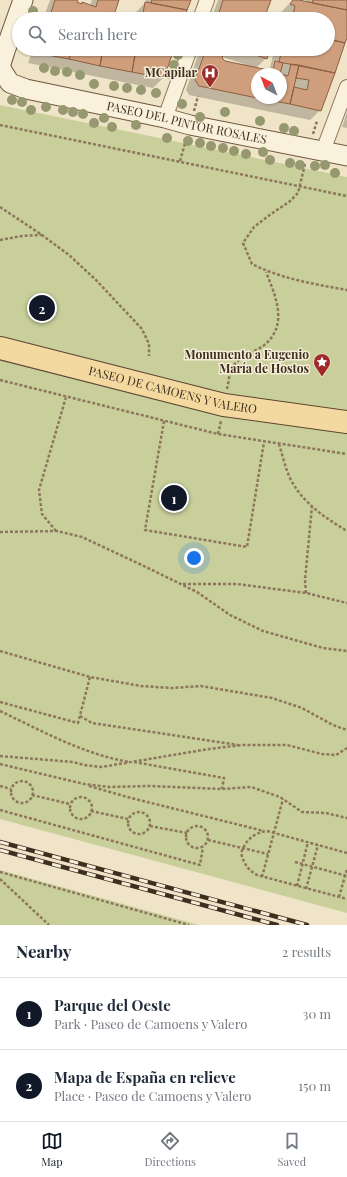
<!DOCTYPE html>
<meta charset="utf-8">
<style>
:root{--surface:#fff;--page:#f2f2f3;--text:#1f2937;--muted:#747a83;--line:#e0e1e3;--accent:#111827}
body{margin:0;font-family:"Playfair Display",serif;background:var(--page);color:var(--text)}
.compass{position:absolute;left:251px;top:68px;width:36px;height:36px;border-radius:50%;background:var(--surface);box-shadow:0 1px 3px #0004;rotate:318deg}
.you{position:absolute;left:194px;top:558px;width:14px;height:14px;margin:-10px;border:3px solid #fff;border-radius:50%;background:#1a73e8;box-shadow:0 0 0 6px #1a73e833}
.badge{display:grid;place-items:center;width:26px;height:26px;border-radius:50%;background:var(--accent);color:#fff;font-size:13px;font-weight:700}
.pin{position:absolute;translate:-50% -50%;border:2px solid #fff;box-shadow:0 1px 4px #0006}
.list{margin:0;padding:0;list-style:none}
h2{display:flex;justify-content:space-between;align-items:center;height:52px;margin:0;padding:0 16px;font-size:17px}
h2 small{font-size:13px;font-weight:400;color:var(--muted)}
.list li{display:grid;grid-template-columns:26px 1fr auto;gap:12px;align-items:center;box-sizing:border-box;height:72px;padding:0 16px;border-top:1px solid var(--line)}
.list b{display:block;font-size:15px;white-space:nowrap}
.list p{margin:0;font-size:13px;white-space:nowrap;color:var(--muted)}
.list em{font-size:13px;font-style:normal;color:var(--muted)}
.icon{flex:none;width:22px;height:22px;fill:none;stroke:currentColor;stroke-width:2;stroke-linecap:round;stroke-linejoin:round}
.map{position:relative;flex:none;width:347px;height:925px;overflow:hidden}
.search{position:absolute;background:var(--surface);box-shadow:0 1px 3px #0004;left:12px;right:12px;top:12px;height:44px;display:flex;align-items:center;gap:10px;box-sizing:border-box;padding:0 14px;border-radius:22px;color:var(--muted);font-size:15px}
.sheet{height:196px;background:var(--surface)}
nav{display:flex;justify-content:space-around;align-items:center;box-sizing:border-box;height:56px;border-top:1px solid var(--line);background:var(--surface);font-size:11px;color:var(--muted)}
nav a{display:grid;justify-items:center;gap:2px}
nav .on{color:var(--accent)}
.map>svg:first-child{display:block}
</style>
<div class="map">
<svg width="347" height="925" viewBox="0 0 347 925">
<rect width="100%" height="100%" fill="#f0e4c8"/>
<path fill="#c9cf9b" d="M0,105L347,177V913L0,819Z
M0,870L199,925H0Z"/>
<path fill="#0003" fill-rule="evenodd" d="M50,0H76L75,3L81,5L83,3L90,6L92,0H118L113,14L108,19H43Z
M146,0H190L183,19H134L135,13L145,3Z
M218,0H270L263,19H211Z
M293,0L305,2L306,0H347V35L320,110L310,120L189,95L186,90L200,49H269L266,58L256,68L268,70L270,68L274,51L276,49H328V19H285L286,16L281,14L283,10ZM219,56L244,64L243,65L225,62ZM257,74H281V98H257Z
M33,49H112L118,51L119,49H173L163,78L153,88L28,63Z
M347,112V128L342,127Z"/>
<path fill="#cf9f7d" stroke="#8d5f41" d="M55,0H78L77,2L82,4V2L96,7L98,0H119L114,15L105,12L103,19H49Z
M152,0H191L187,10L151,3Z
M223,0H271L264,19H217Z
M293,0H299L347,10V38L345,43L328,39V19H292L295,6L290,4Z
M313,0H347V10L312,3Z
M145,2L151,3L187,10L184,19H165L166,15L159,14L157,19H142Z
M328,39L345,43L335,73L279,62L282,49H328Z
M39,49H72L69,59L37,53Z
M72,49H103L100,66L69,59Z
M103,49H114L122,51L125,49H136L132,72L100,66Z
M136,49H143L142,53L156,55L157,49H174L164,78L132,72Z
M206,49H225L222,58L225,61L273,71L275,61L283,63L280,74H257V98L199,86L195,80Z
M239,49H270L267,59Z
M291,64L299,65L290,104L274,101L275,98H281V74L288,76Z
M299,65L335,73L321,111L290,104L294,87L307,90L309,80L296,78Z
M259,98H275L274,101Z"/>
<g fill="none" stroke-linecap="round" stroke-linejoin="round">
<g stroke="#8d765c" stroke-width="16">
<path id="street" d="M200,19L207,0
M165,118L190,49
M323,151L347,87"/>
</g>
<g stroke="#6f573f" stroke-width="21">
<g id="secondary">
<path id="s1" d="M23,0L5,51L0,67L10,83L26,89L165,118L190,125L347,156"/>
</g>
</g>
<g stroke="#5b4430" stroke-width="24">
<g id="primary">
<path id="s2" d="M0,348L224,405L347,422"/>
</g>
</g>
<path stroke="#8d765c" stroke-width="2.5" stroke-dasharray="3 2" stroke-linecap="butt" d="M194,111L198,96
M0,125L347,196
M313,134L317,121
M180,161L186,140
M305,164L298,193L289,202L271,214L254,227L243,243L252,264C282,279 314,284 347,290
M0,207L42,235L69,255L96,280L142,329L149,344V356
M0,240L22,236L42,235
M0,380L218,434L347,454
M227,389C229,381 229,371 234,365C241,356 254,352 263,346C289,326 276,297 266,272
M164,421L145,530L247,547L264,442
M218,434L221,421
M279,444C282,454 285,466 289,476C301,502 324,517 347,531
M56,531L42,514L39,490L66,397
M0,532L57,531L82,537L148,568L197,592L230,615L263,631L323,648L347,651
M183,584H237L306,593L347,603
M306,593L305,580L312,506
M0,651L90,677L141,686L172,688L201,686L272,698L302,708L333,725L347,730
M0,702L78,723L90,677
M0,711C42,731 83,754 129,762
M80,716L92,723L238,745
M0,756L73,762L84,765L101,767L209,749L242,745H287L322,754L336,755L347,748
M134,762L224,778L222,789
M0,764L84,784L109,787L150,786L222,789L251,787L280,797L302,812L326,813L347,818
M11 792a11 11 0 1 1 22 0a11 11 0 1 1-22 0Z
M0,786L11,789
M89,786L131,798L264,831
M32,795L70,804
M70 808a11 11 0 1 1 22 0a11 11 0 1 1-22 0Z
M0,810L200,865L203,847
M91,811L128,819
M128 823a11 11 0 1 1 22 0a11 11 0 1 1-22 0Z
M186 837a11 11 0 1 1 22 0a11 11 0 1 1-22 0Z
M150,826L187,833
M208,840L268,854
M347,853L267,831C253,833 246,840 241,853C244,864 248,870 257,875L347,899
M295,862L347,876
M0,872L189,925
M262,877L283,799
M0,879L49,925
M297,886L308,842
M306,889L318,845
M339,897L347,869"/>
<use href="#street" stroke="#faf1dc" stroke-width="14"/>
<use href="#secondary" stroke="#faf1dc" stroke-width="19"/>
<use href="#primary" stroke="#f3d9a0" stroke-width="22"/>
<g stroke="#3d2e20" stroke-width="4.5">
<path id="rail" d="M0,842L307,925
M0,850L277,925"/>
</g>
<use href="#rail" stroke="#f7eed8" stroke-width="3" stroke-dasharray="9" stroke-linecap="butt"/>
</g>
<g fill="#96986f">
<circle cx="33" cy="11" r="5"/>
<circle cx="178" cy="55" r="5"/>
<circle cx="174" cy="65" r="5"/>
<circle cx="44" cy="68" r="5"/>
<circle cx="55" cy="71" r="5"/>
<circle cx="67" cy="72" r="5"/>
<circle cx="80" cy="75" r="5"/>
<circle cx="171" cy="75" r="5"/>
<circle cx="94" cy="84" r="5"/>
<circle cx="114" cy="86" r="5"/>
<circle cx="127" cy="88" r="5"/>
<circle cx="141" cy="90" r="5"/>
<circle cx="156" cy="93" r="5"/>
<circle cx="12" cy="100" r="5"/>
<circle cx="22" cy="102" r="5"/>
<circle cx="182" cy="104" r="5"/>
<circle cx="46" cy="107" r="5"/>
<circle cx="31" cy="110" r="5"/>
<circle cx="63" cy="110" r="5"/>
<circle cx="73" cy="112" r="5"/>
<circle cx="225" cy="112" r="5"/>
<circle cx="83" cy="114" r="5"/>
<circle cx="200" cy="117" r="5"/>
<circle cx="104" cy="118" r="5"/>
<circle cx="260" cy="121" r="5"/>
<circle cx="94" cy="123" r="5"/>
<circle cx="136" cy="125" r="5"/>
<circle cx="112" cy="127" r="5"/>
<circle cx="284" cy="128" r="5"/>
<circle cx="294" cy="131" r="5"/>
<circle cx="167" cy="138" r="5"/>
<circle cx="188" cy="141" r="5"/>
<circle cx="200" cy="143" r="5"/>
<circle cx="211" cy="146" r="5"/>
<circle cx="223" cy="148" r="5"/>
<circle cx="234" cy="151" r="5"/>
<circle cx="263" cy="152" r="5"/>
<circle cx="246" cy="154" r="5"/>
<circle cx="270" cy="160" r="5"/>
<circle cx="290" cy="163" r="5"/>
<circle cx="300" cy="165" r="5"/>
<circle cx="325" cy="165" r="5"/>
<circle cx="315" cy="166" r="5"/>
<circle cx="335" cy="173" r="5"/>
</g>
<defs>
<g id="hospital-pin" transform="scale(0.9)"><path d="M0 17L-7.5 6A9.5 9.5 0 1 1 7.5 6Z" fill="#9e2a2b" stroke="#f7eed8"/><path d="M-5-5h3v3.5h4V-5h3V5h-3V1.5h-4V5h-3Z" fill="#fff"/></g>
<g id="sight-pin" transform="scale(0.9)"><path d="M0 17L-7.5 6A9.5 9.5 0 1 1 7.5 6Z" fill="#9e2a2b" stroke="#f7eed8"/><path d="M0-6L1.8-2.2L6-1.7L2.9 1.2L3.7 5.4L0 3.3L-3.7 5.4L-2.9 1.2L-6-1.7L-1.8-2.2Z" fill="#fff"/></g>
</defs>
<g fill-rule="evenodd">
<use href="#hospital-pin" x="210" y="73"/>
<use href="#sight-pin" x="322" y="362"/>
</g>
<g text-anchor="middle" stroke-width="3" stroke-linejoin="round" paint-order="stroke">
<g font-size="12" font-weight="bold" fill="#3d2e20" stroke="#f7eed8" text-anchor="end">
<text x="197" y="77">MCapilar</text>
<text x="309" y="359">Monumento a Eugenio<tspan x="309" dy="14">María de Hostos</tspan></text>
</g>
<g font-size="12" fill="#3d2e20" stroke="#f7eed8">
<text dy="4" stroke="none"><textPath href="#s1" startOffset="271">PASEO DEL PINTOR ROSALES</textPath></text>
<text dy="4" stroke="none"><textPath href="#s2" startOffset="178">PASEO DE CAMOENS Y VALERO</textPath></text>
</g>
</g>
</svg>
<svg class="compass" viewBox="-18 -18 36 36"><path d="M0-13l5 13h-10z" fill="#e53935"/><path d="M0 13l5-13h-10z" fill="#747a83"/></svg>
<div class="you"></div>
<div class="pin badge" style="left:174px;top:498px">1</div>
<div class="pin badge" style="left:42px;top:308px">2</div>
<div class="search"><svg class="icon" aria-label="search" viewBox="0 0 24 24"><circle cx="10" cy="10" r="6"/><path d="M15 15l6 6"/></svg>Search here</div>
</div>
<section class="sheet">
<h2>Nearby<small>2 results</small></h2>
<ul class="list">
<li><span class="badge">1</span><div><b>Parque del Oeste</b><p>Park · Paseo de Camoens y Valero</p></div><em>30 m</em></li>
<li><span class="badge">2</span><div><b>Mapa de España en relieve</b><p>Place · Paseo de Camoens y Valero</p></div><em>150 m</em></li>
</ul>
</section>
<nav>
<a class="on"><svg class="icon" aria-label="map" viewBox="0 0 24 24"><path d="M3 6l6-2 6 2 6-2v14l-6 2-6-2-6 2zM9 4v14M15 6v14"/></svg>Map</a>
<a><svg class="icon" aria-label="directions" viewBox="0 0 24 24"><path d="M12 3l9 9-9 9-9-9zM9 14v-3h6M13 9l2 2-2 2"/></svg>Directions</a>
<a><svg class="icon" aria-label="saved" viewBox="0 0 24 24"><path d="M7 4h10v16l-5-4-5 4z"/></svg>Saved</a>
</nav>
